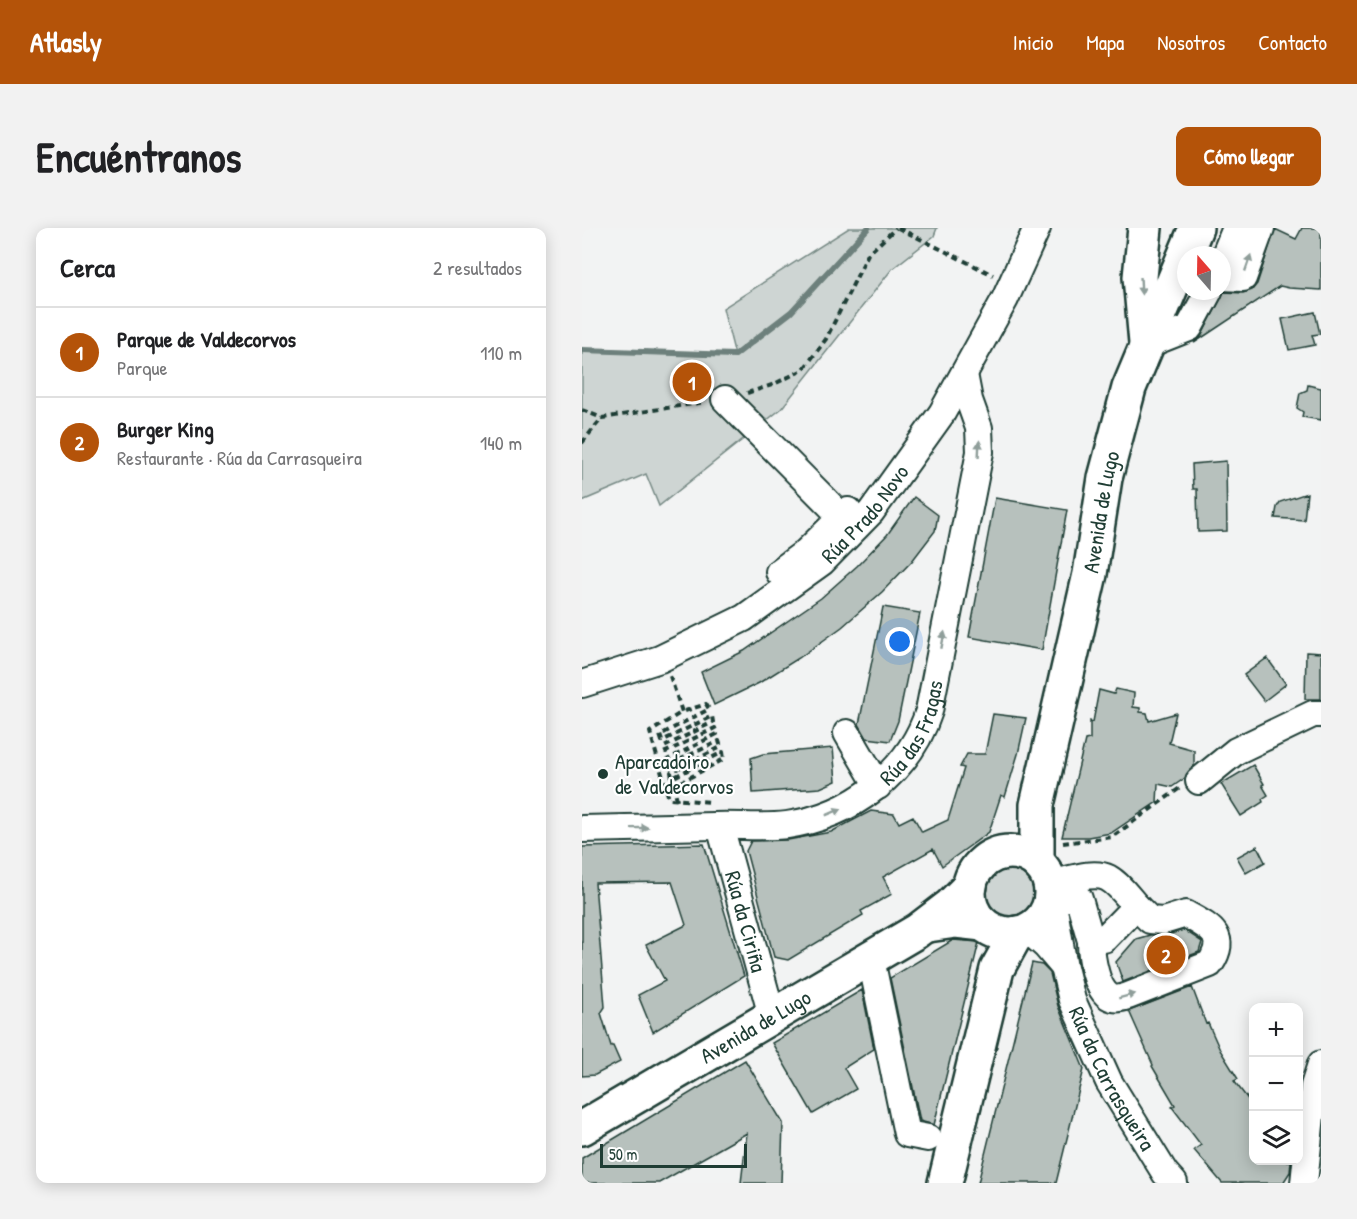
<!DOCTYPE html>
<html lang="es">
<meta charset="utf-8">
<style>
:root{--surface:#fff;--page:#f2f2f2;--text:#202124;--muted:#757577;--line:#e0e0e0;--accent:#b45309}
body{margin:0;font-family:"Patrick Hand",sans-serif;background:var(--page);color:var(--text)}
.controls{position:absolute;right:18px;bottom:18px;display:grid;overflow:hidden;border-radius:12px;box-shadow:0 3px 15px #0003}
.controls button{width:54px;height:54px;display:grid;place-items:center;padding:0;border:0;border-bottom:2px solid var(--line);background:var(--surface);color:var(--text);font:30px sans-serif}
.compass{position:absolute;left:595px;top:18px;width:54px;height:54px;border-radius:50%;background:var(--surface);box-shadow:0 3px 15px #0003;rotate:340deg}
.scale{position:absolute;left:18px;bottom:15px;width:147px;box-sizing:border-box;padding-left:6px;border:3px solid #1f3d34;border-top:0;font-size:16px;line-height:21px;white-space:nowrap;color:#1f3d34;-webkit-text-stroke:4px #fff;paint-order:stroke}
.you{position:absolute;left:318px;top:414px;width:21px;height:21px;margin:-15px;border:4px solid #fff;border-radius:50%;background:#1a73e8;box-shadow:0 0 0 9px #1a73e833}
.badge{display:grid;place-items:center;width:39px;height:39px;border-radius:50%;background:var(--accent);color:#fff;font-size:20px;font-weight:700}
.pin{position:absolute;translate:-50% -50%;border:3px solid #fff;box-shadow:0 2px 6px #0006}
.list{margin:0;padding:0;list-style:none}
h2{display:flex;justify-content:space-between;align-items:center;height:78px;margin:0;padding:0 24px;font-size:26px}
h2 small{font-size:20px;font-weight:400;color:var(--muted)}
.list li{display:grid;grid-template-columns:39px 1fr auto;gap:18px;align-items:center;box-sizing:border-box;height:90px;padding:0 24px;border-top:2px solid var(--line)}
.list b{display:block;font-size:22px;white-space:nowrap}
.list p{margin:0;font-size:20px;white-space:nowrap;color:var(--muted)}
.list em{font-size:20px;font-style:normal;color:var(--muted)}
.icon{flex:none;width:33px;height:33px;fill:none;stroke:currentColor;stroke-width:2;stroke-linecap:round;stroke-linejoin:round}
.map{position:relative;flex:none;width:739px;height:955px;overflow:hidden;border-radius:12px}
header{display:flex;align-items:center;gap:36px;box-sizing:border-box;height:84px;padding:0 30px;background:var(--accent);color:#fff}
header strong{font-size:28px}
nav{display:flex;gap:33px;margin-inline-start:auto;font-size:21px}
.intro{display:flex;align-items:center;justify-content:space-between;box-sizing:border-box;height:144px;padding:0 36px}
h1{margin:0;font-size:42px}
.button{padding:15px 27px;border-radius:12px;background:var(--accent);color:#fff;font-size:21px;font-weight:700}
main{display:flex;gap:36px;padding:0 36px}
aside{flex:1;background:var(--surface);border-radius:12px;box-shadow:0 3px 15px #0003}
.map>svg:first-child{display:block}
</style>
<header>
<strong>Atlasly</strong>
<nav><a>Inicio</a><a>Mapa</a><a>Nosotros</a><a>Contacto</a></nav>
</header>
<div class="intro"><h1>Encuéntranos</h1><a class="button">Cómo llegar</a></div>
<main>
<aside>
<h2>Cerca<small>2 resultados</small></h2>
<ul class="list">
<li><span class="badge">1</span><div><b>Parque de Valdecorvos</b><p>Parque</p></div><em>110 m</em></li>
<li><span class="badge">2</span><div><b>Burger King</b><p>Restaurante · Rúa da Carrasqueira</p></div><em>140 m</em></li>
</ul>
</aside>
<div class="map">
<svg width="739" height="955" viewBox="0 0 739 955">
<rect width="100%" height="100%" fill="#f2f3f3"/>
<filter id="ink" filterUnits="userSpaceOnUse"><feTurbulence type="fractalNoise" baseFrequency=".0167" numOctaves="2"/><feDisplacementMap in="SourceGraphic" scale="12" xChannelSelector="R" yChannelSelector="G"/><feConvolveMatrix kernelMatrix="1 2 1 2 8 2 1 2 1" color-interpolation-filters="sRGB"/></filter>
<g filter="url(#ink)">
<path fill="#ced5d3" stroke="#768984" stroke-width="1.5" d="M267,0H355L352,8L310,41L199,181L77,278L64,246L0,273V121L153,127L141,80Z
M404 666a24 24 0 1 1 48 0a24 24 0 1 1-48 0Z"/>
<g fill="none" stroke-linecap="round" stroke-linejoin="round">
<path stroke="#6d807b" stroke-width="6" d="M0,122L153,127L209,84L286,0"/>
</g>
<path fill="#b7c1bd" stroke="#1f3d34" stroke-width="1.5" d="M720,0H739V62L707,60L698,58L612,115L620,107L642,64L661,65L670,62L675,56L693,1L714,11Z
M733,84L738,106L730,107L733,117L707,122L700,91Z
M726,157L739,160V192L720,189L721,184L715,180L718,165L725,162Z
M644,233L645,303L616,304L615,261H611L610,236Z
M725,265L722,292L693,290L695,279L698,274Z
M332,269L356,287L353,303L330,333L300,364L260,399L217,430L177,455L132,477L119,444L162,423L239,370L275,338L305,307Z
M413,270L485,282L460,422L387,409Z
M301,379L338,385L316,493L308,513L285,510L277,496Z
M724,424L739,425V471H723Z
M685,430L704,456L682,473L662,447Z
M534,461L552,465L551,479L558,480V484L565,485L567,493L594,485L587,515L612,522V538L603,550L590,559L576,556L575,574L529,605L506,609H480L503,512L508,511V493L511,494L517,462L532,466Z
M411,486L444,490L436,526L423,569L419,567L407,604L360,638L351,621L301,649L310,666L279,683L281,687L206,732L192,729L164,623L169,613L206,612L249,604L289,583L312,586L317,595L331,588L340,604L366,592L382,540L378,539L385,526H403Z
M251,520L254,553L238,560L171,565L169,530L181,526Z
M671,537L682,556L680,557L686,567L680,571L681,574L659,588L639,556Z
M122,616L162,748L71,804L56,767L83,753L64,717L104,697L90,654L13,655L23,779L19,785L29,818H31L38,834L13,847L0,848V619Z
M675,618L683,634L664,645L655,629Z
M602,702L620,714L617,724L541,754L534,734L554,711L568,707H585Z
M371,712L397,714L352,897L338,893L308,750Z
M450,735L460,737L468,745L476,778L502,841L474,955H396Z
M610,759L624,796L626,795L638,822L656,851L652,853L672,879V933H709L708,944L701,955H640L612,922L619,917L590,879L593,877L570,838L571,837L547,783Z
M280,762L292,821L262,840L274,861L231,886L190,815Z
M163,832L201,895L199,955H159L165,905L77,955H0V930Z"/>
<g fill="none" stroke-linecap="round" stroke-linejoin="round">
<g stroke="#1f3d34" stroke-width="30">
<g id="minor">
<path d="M640,34L654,0"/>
<path d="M640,49L661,50L679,0"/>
<path d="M564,117L607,100L627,63"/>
<path d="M143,171L260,289"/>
<path d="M197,344L224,324L266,283"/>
<path id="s1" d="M0,456L78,431L162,390L240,334L289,284L360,185L423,71L455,0"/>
<path d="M265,505L296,558"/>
<path d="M617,553L654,523L731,486H739"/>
<path id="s2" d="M138,598L190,788"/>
<path id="s3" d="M0,601C44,600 88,599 132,598C156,597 182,600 205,597C269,588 327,545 347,483L398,224L397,200L387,172L382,146"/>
<path d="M468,656C484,653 511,642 526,650C537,656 546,669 554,678L522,711L509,713L497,671L493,669L469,672"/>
<path id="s4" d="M467,680L473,687L482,739L490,772L527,854L583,945L592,955"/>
<path d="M446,702L464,718L481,738"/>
<path d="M509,713C509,727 514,766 531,770C536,771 541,770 546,768L628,736C647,707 627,699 604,686L581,693L568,692L554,678"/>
<path d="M289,731L325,906L346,910"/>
<path d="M722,955L732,858L739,836"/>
</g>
</g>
<g stroke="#1f3d34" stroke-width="38">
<g id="major">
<path d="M346,697L374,693L401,696"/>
<path id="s5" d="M0,900L335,703L369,677L388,658"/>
<path d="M363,955L415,741L435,705"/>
</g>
</g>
<g stroke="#1f3d34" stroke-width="38">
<g id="highway">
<path d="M563,0L558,49L564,115"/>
<circle cx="428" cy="665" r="41"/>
<path id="s6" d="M455,634V577L508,346L523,250L547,160L614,0"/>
</g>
</g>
<path stroke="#1f3d34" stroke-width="4" stroke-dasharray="6 4.5" stroke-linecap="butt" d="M316,0L411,47
M165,165L190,157L221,142L244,111L286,26L314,0
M0,182L20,190L123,174
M0,215L20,190
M88,448L100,484L68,504L87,571L129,574
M95,572L92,558L142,531L141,524L90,550L89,544L139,519L137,513L87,537L85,532L135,506L133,500L84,524L82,519L131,494L130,488L80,513L78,507L127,481L124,476L100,484
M481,615L530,609L598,560"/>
<use href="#minor" stroke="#fff" stroke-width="26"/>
<use href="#major" stroke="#fff" stroke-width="33"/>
<use href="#highway" stroke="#fff" stroke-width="33"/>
</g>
<defs><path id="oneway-solid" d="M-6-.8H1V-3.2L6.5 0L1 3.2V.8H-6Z" transform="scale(1.5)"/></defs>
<g fill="#8f9e9a">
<use href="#oneway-solid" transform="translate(666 35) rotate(-71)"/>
<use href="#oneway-solid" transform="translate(559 58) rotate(87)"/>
<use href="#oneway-solid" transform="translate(397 221) rotate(-87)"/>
<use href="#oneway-solid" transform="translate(361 412) rotate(-79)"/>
<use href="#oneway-solid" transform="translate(252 584) rotate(-23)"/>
<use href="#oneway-solid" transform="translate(58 600) rotate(-1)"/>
<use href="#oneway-solid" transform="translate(545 768) rotate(-15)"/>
</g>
</g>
<circle fill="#1f3d34" stroke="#fff" stroke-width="2" cx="21" cy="546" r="6"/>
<g text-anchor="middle" stroke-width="4.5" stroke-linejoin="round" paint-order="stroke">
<g font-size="22" fill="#1f3d34" stroke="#fff">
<text dy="8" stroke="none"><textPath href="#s6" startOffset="357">Avenida de Lugo</textPath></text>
<text dy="8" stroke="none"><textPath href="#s1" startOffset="336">Rúa Prado Novo</textPath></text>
<text dy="8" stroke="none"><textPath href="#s3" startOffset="370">Rúa das Fragas</textPath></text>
<text dy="8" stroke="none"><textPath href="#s2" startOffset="99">Rúa da Ciriña</textPath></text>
<text dy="8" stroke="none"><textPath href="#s5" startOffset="201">Avenida de Lugo</textPath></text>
<text dy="8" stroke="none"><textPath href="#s4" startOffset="184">Rúa da Carrasqueira</textPath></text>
</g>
<g font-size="22" fill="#1f3d34" stroke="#fff" text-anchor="start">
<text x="33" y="541">Aparcadoiro<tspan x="33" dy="25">de Valdecorvos</tspan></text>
</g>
</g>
</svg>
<div class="controls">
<button>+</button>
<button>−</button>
<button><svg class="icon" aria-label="layers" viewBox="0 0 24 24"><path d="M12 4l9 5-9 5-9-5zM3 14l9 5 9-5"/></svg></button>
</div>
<svg class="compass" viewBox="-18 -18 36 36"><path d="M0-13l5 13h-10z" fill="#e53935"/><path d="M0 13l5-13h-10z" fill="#757577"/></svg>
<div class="scale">50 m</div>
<div class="you"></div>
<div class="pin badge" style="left:110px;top:154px">1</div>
<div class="pin badge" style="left:584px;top:727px">2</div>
</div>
</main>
